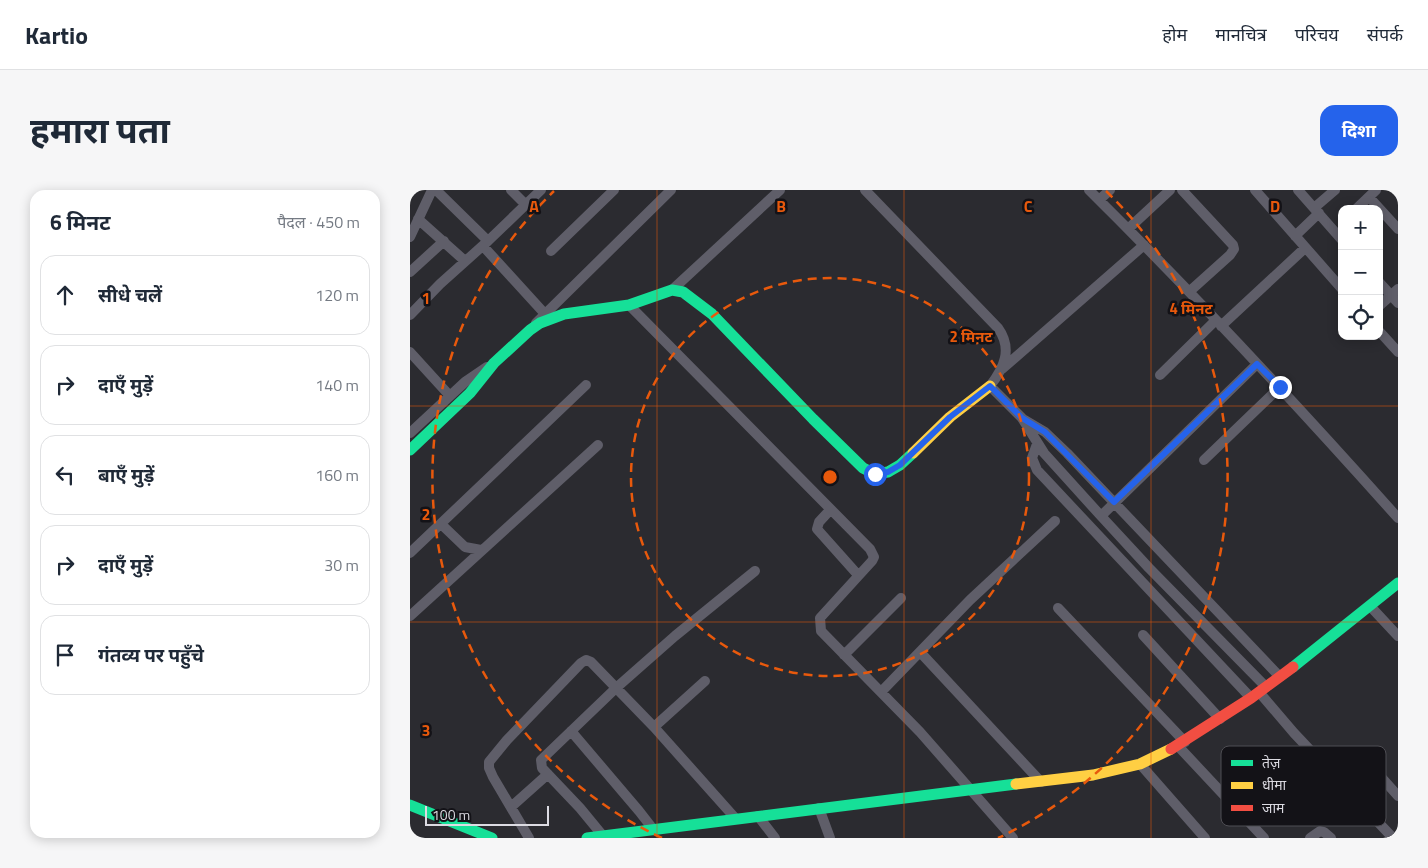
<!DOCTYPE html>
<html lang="hi">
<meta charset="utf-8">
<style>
:root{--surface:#fff;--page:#f6f6f7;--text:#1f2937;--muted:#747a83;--line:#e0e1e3;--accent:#2563eb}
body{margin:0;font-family:"Titillium Web","Noto Sans Devanagari",sans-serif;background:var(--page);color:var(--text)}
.controls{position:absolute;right:15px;top:15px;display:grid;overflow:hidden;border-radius:10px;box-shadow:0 2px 12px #0003}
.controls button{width:45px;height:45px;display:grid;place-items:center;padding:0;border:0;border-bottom:1px solid var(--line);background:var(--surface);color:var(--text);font:25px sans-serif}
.scale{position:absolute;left:15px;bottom:12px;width:124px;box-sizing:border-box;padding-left:5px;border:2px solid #dcdbe2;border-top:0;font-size:14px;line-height:18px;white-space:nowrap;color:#dcdbe2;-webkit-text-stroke:4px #131217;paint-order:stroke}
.stop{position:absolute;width:15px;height:15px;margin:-11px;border:4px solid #2563eb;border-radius:50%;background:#fff}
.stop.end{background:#2563eb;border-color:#fff;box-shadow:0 1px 5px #0008}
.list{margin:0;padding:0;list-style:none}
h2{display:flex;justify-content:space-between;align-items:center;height:65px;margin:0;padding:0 20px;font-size:21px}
h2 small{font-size:16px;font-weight:400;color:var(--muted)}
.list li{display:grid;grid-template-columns:32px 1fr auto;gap:15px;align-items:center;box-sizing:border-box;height:80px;margin:0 10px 10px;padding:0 10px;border:1px solid var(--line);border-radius:15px}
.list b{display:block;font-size:19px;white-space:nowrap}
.list em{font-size:16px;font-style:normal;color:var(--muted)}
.icon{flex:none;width:28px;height:28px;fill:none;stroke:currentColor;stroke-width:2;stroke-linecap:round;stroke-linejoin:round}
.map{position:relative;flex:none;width:988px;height:648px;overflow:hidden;border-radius:15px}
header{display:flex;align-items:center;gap:30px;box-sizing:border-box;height:70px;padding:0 25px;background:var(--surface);border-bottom:1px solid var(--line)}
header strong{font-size:24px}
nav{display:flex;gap:28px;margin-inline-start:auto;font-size:18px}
.intro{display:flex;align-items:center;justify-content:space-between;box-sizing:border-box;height:120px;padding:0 30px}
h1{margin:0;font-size:35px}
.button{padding:12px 22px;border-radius:15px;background:var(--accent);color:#fff;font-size:18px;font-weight:700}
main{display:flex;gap:30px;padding:0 30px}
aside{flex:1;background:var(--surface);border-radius:15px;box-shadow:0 2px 12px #0003}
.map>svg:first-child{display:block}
</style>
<header>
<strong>Kartio</strong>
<nav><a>होम</a><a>मानचित्र</a><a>परिचय</a><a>संपर्क</a></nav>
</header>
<div class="intro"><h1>हमारा पता</h1><a class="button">दिशा</a></div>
<main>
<aside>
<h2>6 मिनट<small>पैदल · 450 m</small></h2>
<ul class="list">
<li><svg class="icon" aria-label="ahead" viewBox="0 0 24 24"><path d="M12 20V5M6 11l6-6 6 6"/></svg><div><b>सीधे चलें</b></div><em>120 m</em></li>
<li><svg class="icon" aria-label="right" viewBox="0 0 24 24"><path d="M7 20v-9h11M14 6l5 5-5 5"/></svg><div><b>दाएँ मुड़ें</b></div><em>140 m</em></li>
<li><svg class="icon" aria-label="left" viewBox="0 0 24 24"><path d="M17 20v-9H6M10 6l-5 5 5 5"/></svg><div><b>बाएँ मुड़ें</b></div><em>160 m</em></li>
<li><svg class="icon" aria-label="right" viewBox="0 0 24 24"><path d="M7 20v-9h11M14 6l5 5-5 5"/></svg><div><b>दाएँ मुड़ें</b></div><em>30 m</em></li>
<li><svg class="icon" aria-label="arrive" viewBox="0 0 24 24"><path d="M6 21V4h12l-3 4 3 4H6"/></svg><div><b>गंतव्य पर पहुँचे</b></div></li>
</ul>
</aside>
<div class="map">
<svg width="988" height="648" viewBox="0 0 988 648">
<rect width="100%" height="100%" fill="#2b2b30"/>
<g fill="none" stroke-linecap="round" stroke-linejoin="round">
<path stroke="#5f5e69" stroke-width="10" d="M26,0L78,51L131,0
M101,0L116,15
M455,0L588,138C603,159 594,178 580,196L612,228L634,263L691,326L739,378L856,497
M679,0C786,106 888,216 988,328
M772,0L823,55L824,59L820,65L780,101
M845,0L932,99
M888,0L932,50
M959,7L988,39
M689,10L700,0
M904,18L925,0
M946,19L966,0
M8,29L55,71
M718,39L760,0
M885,46L909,23
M0,47L22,0
M73,56L135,124
M141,61L204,0
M0,82L34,51
M969,92L988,113
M262,100L370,0
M219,115L460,359L464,367L462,371L410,428L411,441L510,542L603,648
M969,116L988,99
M0,125L30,94L78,51
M126,133L261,0
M811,136L895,58
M969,141L988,162
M0,162L40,206
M592,179L734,55
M750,185L806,130
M613,229L635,242L657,263L870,487
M0,243L55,192L77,177
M627,254L622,268L627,280L841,508
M794,270L870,197
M420,320L409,332L407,339L448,385
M691,326L847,174
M31,334L55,357L71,360
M0,363L176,195
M960,416L988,446
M648,418L775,552
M0,426L188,255
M733,445L810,529
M510,462L631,592
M434,465L491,408
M471,502L560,410L645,331
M849,502L884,543L983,648
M244,537L295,491
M161,541L229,621L243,639
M768,556L854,648
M955,569L988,606
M730,574L795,648
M101,617L138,584
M409,618L420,648
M348,626L365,648
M193,646L170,618L132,578L131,570L206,498L265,446L345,381
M119,648L83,587L79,578V572L97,550L171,473L176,470L181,472L244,537L326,629
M900,648L910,641L914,642L921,648"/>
<path stroke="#16e098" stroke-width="11" d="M0,260L60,203L84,173L120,140L130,133L154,124L219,115L262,100L273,102L302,124L403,229L453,278L465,284L478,282L490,275L503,263
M883,477L988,393
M0,615L82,648
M177,648L606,594"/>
<path stroke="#ffcf43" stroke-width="11" d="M503,263L540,227L580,196
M606,594L683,585L730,574L761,559"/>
<path stroke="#f24e42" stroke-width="11" d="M761,559L841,508L883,477"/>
</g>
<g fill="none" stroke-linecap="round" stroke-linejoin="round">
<path stroke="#2563eb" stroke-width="6" d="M465,284L478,282L490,275L540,227L580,196L612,228L635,242L704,312L847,174L870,197"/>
</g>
<path fill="none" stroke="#e8590c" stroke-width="1" stroke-opacity="0.55" d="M247,0V648M494,0V648M741,0V648M0,216H988M0,432H988"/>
<g fill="none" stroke="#e8590c" stroke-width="2.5" stroke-dasharray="9 6">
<circle cx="420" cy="287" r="199"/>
<path d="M252 648A398 398 0 0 1 144 1M696 1A398 398 0 0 1 588 648"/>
</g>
<rect x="811" y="556" width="165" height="80" rx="8" fill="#131217" stroke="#4f4e54" stroke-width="1"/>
<rect x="821" y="570" width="22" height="6" fill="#16e098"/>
<rect x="821" y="592" width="22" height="7" fill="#ffcf43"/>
<rect x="821" y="615" width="22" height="6" fill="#f24e42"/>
<g font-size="14" fill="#dcdbe2">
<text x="852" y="578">तेज़</text>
<text x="852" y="600">धीमा</text>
<text x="852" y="623">जाम</text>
</g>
<g font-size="16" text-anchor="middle" font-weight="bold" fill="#e8590c" stroke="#131217" stroke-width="5" stroke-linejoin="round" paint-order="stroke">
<text x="124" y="22">A</text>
<text x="371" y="22">B</text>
<text x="618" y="22">C</text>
<text x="865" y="22">D</text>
<text x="16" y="114">1</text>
<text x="16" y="330">2</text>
<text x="16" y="546">3</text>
</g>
<circle cx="420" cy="287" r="8" fill="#e8590c" stroke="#131217" stroke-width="2.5"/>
<g font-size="15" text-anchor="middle" font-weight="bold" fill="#e8590c" stroke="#131217" stroke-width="5" stroke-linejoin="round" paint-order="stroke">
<text x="781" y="124">4 मिनट</text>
<text x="561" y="152">2 मिनट</text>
</g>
</svg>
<div class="controls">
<button>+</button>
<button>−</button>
<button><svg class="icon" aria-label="locate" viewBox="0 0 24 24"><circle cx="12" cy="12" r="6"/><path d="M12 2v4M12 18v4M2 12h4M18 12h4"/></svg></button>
</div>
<div class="scale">100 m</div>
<div class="stop" style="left:465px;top:284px"></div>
<div class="stop end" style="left:870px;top:197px"></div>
</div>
</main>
